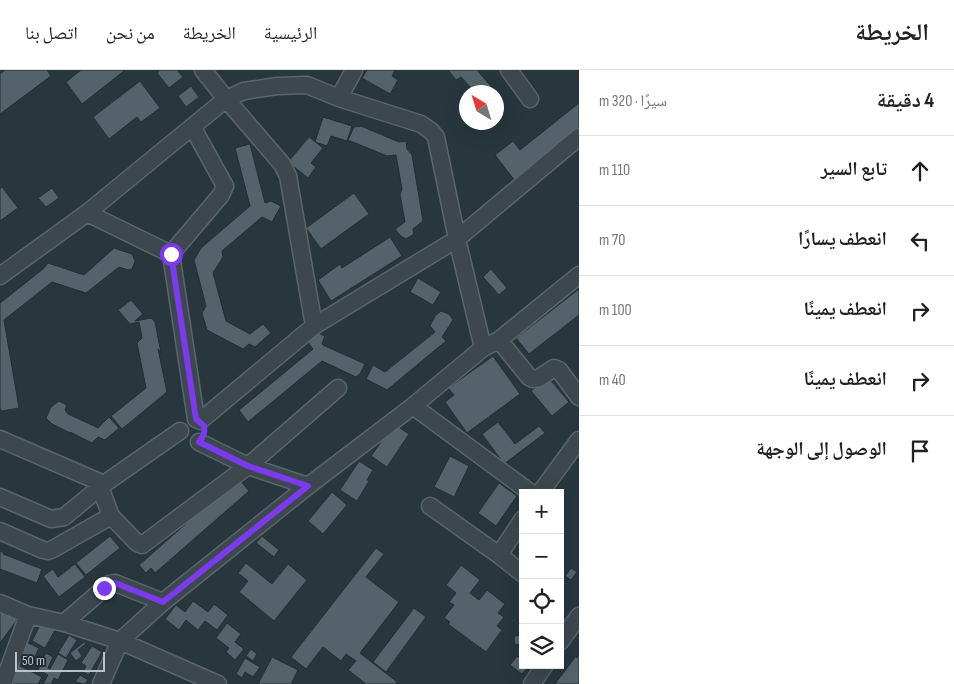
<!DOCTYPE html>
<html lang="ar">
<meta charset="utf-8">
<style>
:root{--surface:#fff;--page:#f6f6f6;--text:#222;--muted:#767676;--line:#e0e0e0}
body{margin:0;font-family:"Sofia Sans Condensed","Noto Naskh Arabic",sans-serif;background:var(--page);color:var(--text);direction:rtl}
.controls{position:absolute;right:15px;bottom:15px;display:grid;overflow:hidden;border-radius:0px;box-shadow:0 5px 20px #0002}
.controls button{width:45px;height:45px;display:grid;place-items:center;padding:0;border:0;border-bottom:1px solid var(--line);background:var(--surface);color:var(--text);font:25px sans-serif}
.compass{position:absolute;left:459px;top:15px;width:45px;height:45px;border-radius:50%;background:var(--surface);box-shadow:0 5px 20px #0002;rotate:322deg}
.scale{position:absolute;left:15px;bottom:12px;width:90px;box-sizing:border-box;padding-left:5px;border:2px solid #b8c2c9;border-top:0;font-size:14px;line-height:18px;white-space:nowrap;color:#b8c2c9;-webkit-text-stroke:4px #212c33;paint-order:stroke}
.stop{position:absolute;width:15px;height:15px;margin:-11px;border:4px solid #7c3aed;border-radius:50%;background:#fff}
.stop.end{background:#7c3aed;border-color:#fff;box-shadow:0 1px 5px #0008}
.list{margin:0;padding:0;list-style:none}
h2{display:flex;justify-content:space-between;align-items:center;height:65px;margin:0;padding:0 20px;font-size:21px}
h2 small{font-size:16px;font-weight:400;color:var(--muted)}
.list li{display:grid;grid-template-columns:32px 1fr auto;gap:15px;align-items:center;box-sizing:border-box;height:70px;padding:0 20px;border-top:1px solid var(--line)}
.list b{display:block;font-size:19px;white-space:nowrap}
.list em{font-size:16px;font-style:normal;color:var(--muted)}
.icon{flex:none;width:28px;height:28px;fill:none;stroke:currentColor;stroke-width:2;stroke-linecap:round;stroke-linejoin:round}
.map{position:relative;flex:none;width:579px;height:614px;overflow:hidden;direction:ltr}
header{display:flex;align-items:center;gap:30px;box-sizing:border-box;height:70px;padding:0 25px;background:var(--surface);border-bottom:1px solid var(--line)}
header strong{font-size:24px}
nav{display:flex;gap:28px;margin-inline-start:auto;font-size:18px}
main{display:flex}
aside{flex:1;background:var(--surface)}
.map>svg:first-child{display:block}
</style>
<header>
<strong>الخريطة</strong>
<nav><a>الرئيسية</a><a>الخريطة</a><a>من نحن</a><a>اتصل بنا</a></nav>
</header>
<main>
<aside>
<h2>4 دقيقة<small>سيرًا · 320 m</small></h2>
<ul class="list">
<li><svg class="icon" aria-label="ahead" viewBox="0 0 24 24"><path d="M12 20V5M6 11l6-6 6 6"/></svg><div><b>تابع السير</b></div><em>110 m</em></li>
<li><svg class="icon" aria-label="left" viewBox="0 0 24 24"><path d="M17 20v-9H6M10 6l-5 5 5 5"/></svg><div><b>انعطف يسارًا</b></div><em>70 m</em></li>
<li><svg class="icon" aria-label="right" viewBox="0 0 24 24"><path d="M7 20v-9h11M14 6l5 5-5 5"/></svg><div><b>انعطف يمينًا</b></div><em>100 m</em></li>
<li><svg class="icon" aria-label="right" viewBox="0 0 24 24"><path d="M7 20v-9h11M14 6l5 5-5 5"/></svg><div><b>انعطف يمينًا</b></div><em>40 m</em></li>
<li><svg class="icon" aria-label="arrive" viewBox="0 0 24 24"><path d="M6 21V4h12l-3 4 3 4H6"/></svg><div><b>الوصول إلى الوجهة</b></div></li>
</ul>
</aside>
<div class="map">
<svg width="579" height="614" viewBox="0 0 579 614">
<rect width="100%" height="100%" fill="#28363e"/>
<path fill="#54636b" stroke="#232e35" d="M5,0H47L51,6L0,44V4Z
M81,0H124V1L82,34L66,12Z
M160,0H177L183,7L169,18L157,3Z
M367,0H395L392,6L398,10L390,24L362,8Z
M448,0H477L496,22H468L466,20L470,17L461,7L456,10Z
M140,11L160,38L141,52L137,47L109,69L93,47Z
M191,16L199,27L186,37L178,26Z
M579,33V60L515,111L495,85L513,71L520,80Z
M323,47L352,56L347,71L331,66L327,76L315,72Z
M361,56L399,72L406,71L407,79L412,85L423,151L413,159L414,164L406,169L401,166L395,159L405,152L400,124L402,119L396,85L387,86L348,70L354,57Z
M309,67L323,78L311,93L316,97L308,108L288,92Z
M250,74L265,133L271,131L281,136L272,152L262,147L222,181L223,187L213,203L226,251L250,264L263,254L271,263L255,277L249,274L243,279L207,260L202,243L206,236L194,190L201,178L250,136L235,78Z
M2,117L18,138L0,151V119Z
M52,118L59,128L46,137L38,128Z
M354,123L369,144L321,179L306,158Z
M390,167L402,186L331,231L318,210L340,194L342,198Z
M114,178L132,184L135,191L132,199L128,200L119,197L86,223L52,212L4,250L19,338L2,341L0,339V233L43,199L48,193L84,205Z
M491,199L507,218L499,225L483,207Z
M418,208L441,222L433,235L410,222Z
M579,219V245L529,284L516,268Z
M131,230L143,244L135,251L151,248L155,252L161,283L158,279L167,322L122,359L111,346L146,318L137,273L142,268L139,252L130,254L118,240Z
M441,241L449,244L453,250L442,267L446,271L387,320L366,309L373,295L385,302L435,262L430,256L435,246Z
M316,262L325,266L322,273L323,275L365,294L360,304L356,307L322,291L248,352L239,340L313,279L306,270Z
M493,286L520,324L467,363L445,332L454,325L448,318Z
M548,307L569,332L552,346L531,321Z
M59,331L67,335L65,340L68,344L92,355L98,358L109,347L119,358L105,370L98,367L92,373L70,362L72,364L52,354L46,348L51,337Z
M498,352L515,374L539,356L545,363L504,394L482,364Z
M394,354L409,364L387,397L371,386Z
M450,386L469,396L454,427L434,417Z
M359,391L373,400L367,410L369,411L357,431L340,420Z
M238,408L249,421L155,503L151,498L146,503L139,495Z
M499,413L517,426L496,456L478,443Z
M332,422L347,435L323,464L308,451Z
M110,466L120,478L86,505L76,493Z
M262,466L279,480L274,487L256,473Z
M376,478L384,484L366,507L399,532L360,583L397,612L395,614H366L348,600L356,591L346,584L341,591L323,577L306,599L291,587Z
M0,481L4,483L3,484L42,499L37,513L0,499Z
M246,493L272,514L288,494L307,510L274,551L239,522L248,511L238,503Z
M75,494L85,507L59,527L43,506L53,499L58,507Z
M461,495L480,510L470,523L479,530L487,520L505,534L498,543L504,547L497,556L502,560L486,582L448,554L450,552L444,548L454,535L449,532L456,523L446,515Z
M571,498L577,502L571,510L565,506Z
M193,531L208,542L214,534L228,545L217,560L205,551L198,560L186,550L179,560L165,549L176,535L185,542Z
M0,537L17,550L0,573Z
M414,538L426,547L386,602L373,592Z
M41,553L55,560L45,578L32,571Z
M227,553L241,564L235,572L244,579L235,590L226,582L229,578L216,568Z
M69,565L77,570L66,588L58,583Z
M523,565V574L515,575L514,566Z
M24,571L39,578L30,597L15,590Z
M84,572L86,574L78,580L82,586L76,591L70,583Z
M92,576L102,582L89,605L83,602L86,596L81,593Z
M251,579L257,584L253,591L246,586Z
M46,583L53,587L48,598L50,599L58,584L68,590L58,610L54,608L51,614H43L48,605L38,600Z
M579,585V614H555L576,586L577,588Z
M517,586L523,591V595L529,596L522,604L510,595Z
M272,587L298,600L291,614H258Z
M245,588L260,597L253,607L245,602L242,608L236,604Z
M16,594L42,607L38,614H5Z
M80,605L88,610L85,614L75,612Z"/>
<g fill="none" stroke-linecap="round" stroke-linejoin="round">
<g stroke="#5a656c" stroke-width="19">
<path id="minor" d="M203,0L226,29L282,94L288,106L314,256
M509,0L530,29
M339,28L354,0
M87,143L171,184L196,349
M171,184L221,125L225,116L193,58
M0,206L87,143L226,29L244,21L277,16L307,15L339,28L421,54L431,61L436,67L457,169L483,278
M499,270L529,307L533,309L539,308L554,298L559,300L579,327
M413,336L531,423
M200,351L314,256L457,169L579,67
M0,369L104,414
M199,372L248,396L308,416
M540,423L579,370
M0,427L51,449L64,447L104,414L180,361
M430,436L499,485
M111,446L137,473L142,475L248,396L338,318
M523,449L499,485L523,504
M0,461L43,480L48,481L53,479L111,446L100,417
M0,533L28,545L64,553L120,571L218,614
M64,553L109,514L115,513L163,532
M560,572L579,546
M3,614L28,545
M101,614L120,571L163,532L308,416L413,336L483,278L499,270L579,205
M532,614L545,595"/>
</g>
<use href="#minor" stroke="#3c474e" stroke-width="16"/>
</g>
<g fill="none" stroke-linecap="round" stroke-linejoin="round">
<path stroke="#7c3aed" stroke-width="6" d="M104,518L108,514L115,513L163,532L308,416L248,396L199,372C204,366 205,363 204,356L196,349L171,184"/>
</g>
</svg>
<div class="controls">
<button>+</button>
<button>−</button>
<button><svg class="icon" aria-label="locate" viewBox="0 0 24 24"><circle cx="12" cy="12" r="6"/><path d="M12 2v4M12 18v4M2 12h4M18 12h4"/></svg></button>
<button><svg class="icon" aria-label="layers" viewBox="0 0 24 24"><path d="M12 4l9 5-9 5-9-5zM3 14l9 5 9-5"/></svg></button>
</div>
<svg class="compass" viewBox="-18 -18 36 36"><path d="M0-13l5 13h-10z" fill="#e53935"/><path d="M0 13l5-13h-10z" fill="#767676"/></svg>
<div class="scale">50 m</div>
<div class="stop" style="left:171px;top:184px"></div>
<div class="stop end" style="left:104px;top:518px"></div>
</div>
</main>
